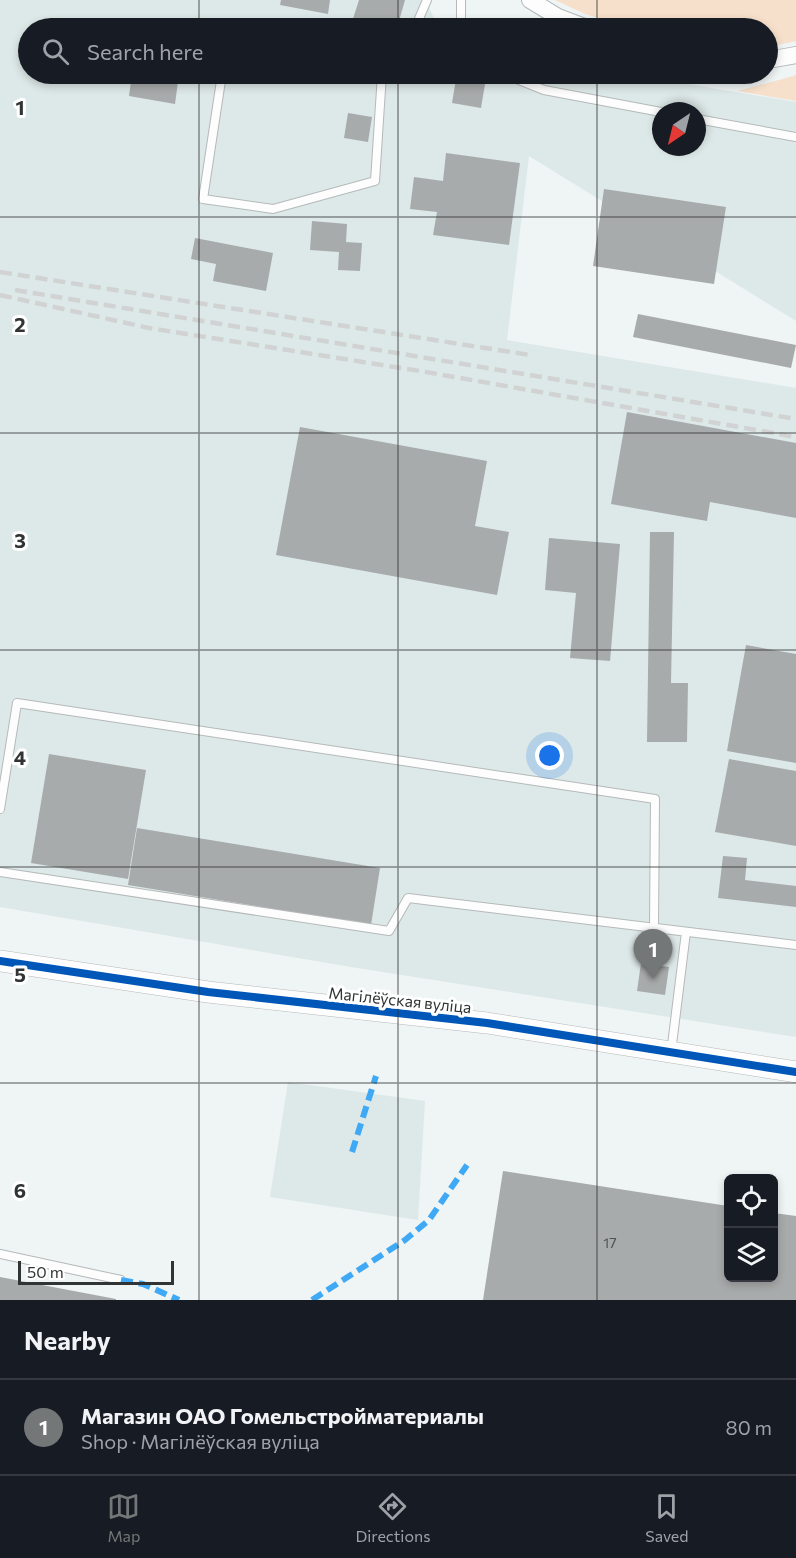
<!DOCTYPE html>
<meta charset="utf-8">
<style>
:root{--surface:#171b24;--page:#242831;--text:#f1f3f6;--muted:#9ea1a6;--line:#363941;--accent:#747777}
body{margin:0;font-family:Commissioner,sans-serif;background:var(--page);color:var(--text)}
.controls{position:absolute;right:18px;bottom:18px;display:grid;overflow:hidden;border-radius:9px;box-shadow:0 3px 9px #0003}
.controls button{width:54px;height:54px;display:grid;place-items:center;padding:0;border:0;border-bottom:2px solid var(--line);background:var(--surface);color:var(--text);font:30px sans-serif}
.compass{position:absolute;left:652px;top:102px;width:54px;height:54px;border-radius:50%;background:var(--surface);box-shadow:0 3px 9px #0003;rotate:215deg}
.scale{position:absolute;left:18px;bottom:15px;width:156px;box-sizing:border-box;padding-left:6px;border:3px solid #313434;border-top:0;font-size:16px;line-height:21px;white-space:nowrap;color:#313434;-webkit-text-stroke:4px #fff;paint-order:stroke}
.you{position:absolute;left:550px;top:756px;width:21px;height:21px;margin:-15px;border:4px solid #fff;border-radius:50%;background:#1a73e8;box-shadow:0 0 0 9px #1a73e833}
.badge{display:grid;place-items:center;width:39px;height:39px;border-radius:50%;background:var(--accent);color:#fff;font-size:20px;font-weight:700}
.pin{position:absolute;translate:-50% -50px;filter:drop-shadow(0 2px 3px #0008)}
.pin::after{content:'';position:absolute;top:32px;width:21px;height:18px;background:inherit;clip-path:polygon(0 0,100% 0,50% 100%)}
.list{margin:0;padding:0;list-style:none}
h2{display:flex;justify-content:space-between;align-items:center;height:78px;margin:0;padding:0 24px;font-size:26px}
h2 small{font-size:20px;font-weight:400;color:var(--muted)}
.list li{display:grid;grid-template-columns:39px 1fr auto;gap:18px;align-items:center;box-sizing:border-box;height:96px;padding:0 24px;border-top:2px solid var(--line)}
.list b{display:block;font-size:22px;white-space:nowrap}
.list p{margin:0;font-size:20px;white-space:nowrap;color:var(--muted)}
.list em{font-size:20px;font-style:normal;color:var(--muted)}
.icon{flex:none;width:33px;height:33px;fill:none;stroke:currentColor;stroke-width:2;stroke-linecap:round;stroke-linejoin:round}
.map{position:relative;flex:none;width:796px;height:1300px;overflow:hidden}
.search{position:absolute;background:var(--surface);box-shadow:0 3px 9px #0003;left:18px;right:18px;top:18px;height:66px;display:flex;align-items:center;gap:15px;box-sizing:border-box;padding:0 21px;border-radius:33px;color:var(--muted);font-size:22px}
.sheet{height:174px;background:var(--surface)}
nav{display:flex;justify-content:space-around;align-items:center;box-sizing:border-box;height:84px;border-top:2px solid var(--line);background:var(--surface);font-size:16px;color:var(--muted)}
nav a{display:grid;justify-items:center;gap:3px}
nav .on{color:var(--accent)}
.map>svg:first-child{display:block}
</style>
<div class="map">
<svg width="796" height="1300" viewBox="0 0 796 1300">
<rect width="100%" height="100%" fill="#eff4f4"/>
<path fill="#dde9e8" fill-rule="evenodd" d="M0,0H426L438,28H28V74H628L796,102V321L529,156L507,340L796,388V1037L351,967L0,907ZM661,111H697V147H661Z
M288,1082L425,1101L418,1220L270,1197Z"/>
<path fill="#f6e0cb" d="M555,0H796V41L768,47V28H632L585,14Z
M796,75V101L737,91L790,77Z"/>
<path fill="#a8abab" d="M281,0H330L328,14L280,5Z
M359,0H405L397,28H362L351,25Z
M132,74H179L175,104L129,96Z
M456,79L485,84L481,108L452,103Z
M348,113L372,117L368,142L344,138Z
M446,153L520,163L509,245L433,235L437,212L410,209L414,177L443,181Z
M604,189L726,207L714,284L593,266Z
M312,221L347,224L346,242L362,243L360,271L338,270L339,252L310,250Z
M195,238L273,253L266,291L213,281L216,264L191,259Z
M638,314L796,345L791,368L633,337Z
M627,412L796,443V518L710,502L707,521L611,504Z
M300,427L487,461L475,526L509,532L497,595L276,555Z
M650,532H674L671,683H688L687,742H647Z
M549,538L620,544L610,661L570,658L576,593L545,590Z
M746,645L796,654V763L727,751Z
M49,754L146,770L128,879L31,863Z
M729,759L796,771V846L715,832Z
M137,828L380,868L371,925L128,885Z
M723,856L747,858L745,880L796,886V907L718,898Z
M641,963L669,967L665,995L637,991Z
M503,1171L728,1206V1278H774V1213L796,1216V1300H483Z
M0,1277L116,1299V1300H0Z"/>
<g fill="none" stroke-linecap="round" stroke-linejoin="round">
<g stroke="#b5b9b9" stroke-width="10">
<path id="service" d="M461,0V28
M229,28V26L238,28
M415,28L427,0
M222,74L203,199L273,209L375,181L382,74
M504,74L544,90L661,112
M697,119L796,137
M0,809L17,703L655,799L654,927
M0,872L389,931L408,898L796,945
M671,1053L686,932
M0,1254L121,1280"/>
</g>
<g stroke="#b5b9b9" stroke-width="18">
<path id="minor" d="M530,0L558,17L587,28
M768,60L796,55"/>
</g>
<g stroke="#b5b9b9" stroke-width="22">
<path id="tertiary" d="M0,961L208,992L487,1023L796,1072"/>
</g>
<use href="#service" stroke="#fdfdfd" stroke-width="8"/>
<use href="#minor" stroke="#fdfdfd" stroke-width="16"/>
<use href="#tertiary" stroke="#fdfdfd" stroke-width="21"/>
<path stroke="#d1d2d2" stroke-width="4.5" stroke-dasharray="12 6" stroke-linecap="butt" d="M0,272L530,355
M15,290L796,419
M0,295L149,328L426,372L796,437"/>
<path stroke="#3fa9f5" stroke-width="6" stroke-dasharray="12 6" stroke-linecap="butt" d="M352,1152L376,1076
M121,1280L143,1284L179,1300
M312,1300L405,1240L429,1220L467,1165"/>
<g stroke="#fff" stroke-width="11">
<path id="cycleway" d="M0,961L208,992L487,1023L796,1072"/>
</g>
<use href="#cycleway" stroke="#0057b8" stroke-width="8"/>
</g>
<path fill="none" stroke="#313434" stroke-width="1.5" stroke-opacity="0.55" d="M199,0V28M398,0V28M597,0V28M199,74V1300M398,74V1300M597,74V1300M0,217H796M0,433H796M0,650H796M0,867H796M0,1083H796"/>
<g text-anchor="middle" stroke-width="6" stroke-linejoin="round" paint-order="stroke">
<g font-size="14" fill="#4f5252">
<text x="610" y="1248">17</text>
</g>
<g font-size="16" fill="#313434" stroke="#fff">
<text transform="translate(400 1000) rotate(6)" y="6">Магілёўская вуліца</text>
</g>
</g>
<g font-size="20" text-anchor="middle" font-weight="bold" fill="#313434" stroke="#fff" stroke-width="6" stroke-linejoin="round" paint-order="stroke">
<text x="20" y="115">1</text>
<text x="20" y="332">2</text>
<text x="20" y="548">3</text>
<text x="20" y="765">4</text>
<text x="20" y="982">5</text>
<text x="20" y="1198">6</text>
</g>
</svg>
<div class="controls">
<button><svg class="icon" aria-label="locate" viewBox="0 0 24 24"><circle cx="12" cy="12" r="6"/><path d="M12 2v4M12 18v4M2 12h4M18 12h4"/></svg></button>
<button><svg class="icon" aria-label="layers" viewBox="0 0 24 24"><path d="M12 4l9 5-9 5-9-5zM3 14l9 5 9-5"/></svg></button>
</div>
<svg class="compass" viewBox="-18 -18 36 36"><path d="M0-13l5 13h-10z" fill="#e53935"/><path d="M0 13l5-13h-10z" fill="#9ea1a6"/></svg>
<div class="scale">50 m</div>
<div class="you"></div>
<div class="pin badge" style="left:653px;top:979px">1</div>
<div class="search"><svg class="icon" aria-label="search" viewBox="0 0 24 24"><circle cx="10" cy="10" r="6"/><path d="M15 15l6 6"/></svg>Search here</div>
</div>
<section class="sheet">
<h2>Nearby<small></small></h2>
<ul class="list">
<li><span class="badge">1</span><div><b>Магазин ОАО Гомельстройматериалы</b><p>Shop · Магілёўская вуліца</p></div><em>80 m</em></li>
</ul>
</section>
<nav>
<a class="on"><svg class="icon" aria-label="map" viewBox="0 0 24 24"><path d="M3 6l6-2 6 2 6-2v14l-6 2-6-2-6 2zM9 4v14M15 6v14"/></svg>Map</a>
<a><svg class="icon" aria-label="directions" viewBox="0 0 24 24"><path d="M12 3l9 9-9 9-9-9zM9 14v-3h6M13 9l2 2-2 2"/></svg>Directions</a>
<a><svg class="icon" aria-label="saved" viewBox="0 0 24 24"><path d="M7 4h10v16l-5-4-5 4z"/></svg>Saved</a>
</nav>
